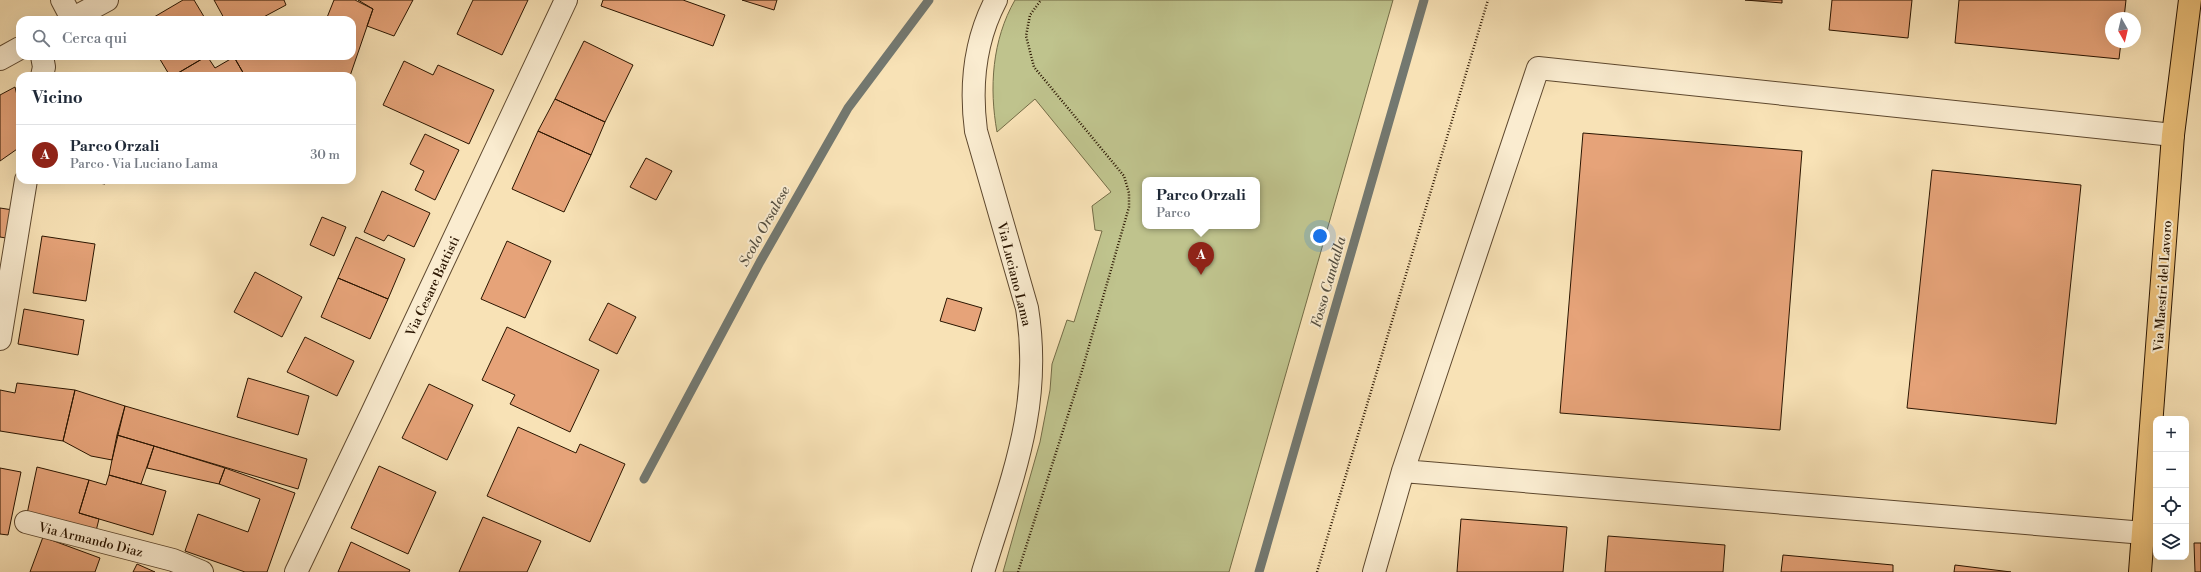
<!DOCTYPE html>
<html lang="it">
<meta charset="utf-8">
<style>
:root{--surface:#fff;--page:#f6f6f7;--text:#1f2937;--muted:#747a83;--line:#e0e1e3;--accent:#8f2418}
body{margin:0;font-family:"Libre Bodoni",serif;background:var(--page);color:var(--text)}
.controls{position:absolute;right:12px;bottom:12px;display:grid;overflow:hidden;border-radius:8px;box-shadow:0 4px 16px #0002}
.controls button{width:36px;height:36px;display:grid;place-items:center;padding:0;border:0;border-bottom:1px solid var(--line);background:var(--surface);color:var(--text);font:20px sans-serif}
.compass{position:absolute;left:2105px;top:12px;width:36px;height:36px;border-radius:50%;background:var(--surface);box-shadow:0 4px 16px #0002;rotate:172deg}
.you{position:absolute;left:1320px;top:236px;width:14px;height:14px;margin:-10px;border:3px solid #fff;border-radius:50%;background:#1a73e8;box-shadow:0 0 0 6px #1a73e833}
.badge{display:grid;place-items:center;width:26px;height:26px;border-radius:50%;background:var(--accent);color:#fff;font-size:13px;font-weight:700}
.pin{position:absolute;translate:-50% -33px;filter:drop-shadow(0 1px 2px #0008)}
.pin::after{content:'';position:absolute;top:21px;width:14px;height:12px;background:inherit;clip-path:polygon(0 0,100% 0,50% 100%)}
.popup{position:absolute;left:1142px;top:177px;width:118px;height:52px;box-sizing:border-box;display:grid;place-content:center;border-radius:8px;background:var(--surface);filter:drop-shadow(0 1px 3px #0005);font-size:13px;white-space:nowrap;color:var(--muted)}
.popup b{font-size:15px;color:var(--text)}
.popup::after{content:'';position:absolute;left:50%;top:100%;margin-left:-8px;border:8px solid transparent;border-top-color:var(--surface)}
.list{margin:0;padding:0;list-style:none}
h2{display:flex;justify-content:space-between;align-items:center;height:52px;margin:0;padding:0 16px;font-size:17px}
h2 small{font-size:13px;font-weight:400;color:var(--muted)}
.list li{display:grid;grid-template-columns:26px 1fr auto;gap:12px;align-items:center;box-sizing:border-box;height:60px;padding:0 16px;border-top:1px solid var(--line)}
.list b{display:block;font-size:15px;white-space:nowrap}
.list p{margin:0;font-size:13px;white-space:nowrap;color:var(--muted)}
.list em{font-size:13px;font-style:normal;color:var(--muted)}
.icon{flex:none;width:22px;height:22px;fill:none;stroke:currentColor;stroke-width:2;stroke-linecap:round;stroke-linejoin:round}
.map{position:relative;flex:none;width:2201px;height:572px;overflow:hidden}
.search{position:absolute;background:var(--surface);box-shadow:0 4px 16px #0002;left:16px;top:16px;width:340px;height:44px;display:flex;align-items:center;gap:10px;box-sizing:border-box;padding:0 14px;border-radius:12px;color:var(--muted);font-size:15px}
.panel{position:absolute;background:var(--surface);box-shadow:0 4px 16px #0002;left:16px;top:72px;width:340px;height:112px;border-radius:12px}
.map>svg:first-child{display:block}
</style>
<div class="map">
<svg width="2201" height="572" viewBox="0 0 2201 572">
<rect width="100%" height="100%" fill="#f8e2b6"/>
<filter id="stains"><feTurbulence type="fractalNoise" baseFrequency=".005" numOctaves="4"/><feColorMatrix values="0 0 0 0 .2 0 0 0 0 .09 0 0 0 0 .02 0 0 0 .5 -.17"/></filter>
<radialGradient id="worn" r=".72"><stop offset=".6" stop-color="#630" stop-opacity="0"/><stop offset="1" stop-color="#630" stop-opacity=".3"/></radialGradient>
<path fill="#bfc38d" stroke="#746c46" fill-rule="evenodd" d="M1015,0H1393L1229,572H1003L1040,442L1050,390L1052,364L1067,320L1074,322L1102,231L1095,230L1092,206L1111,192L1035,99L997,132C989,88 992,40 1015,0ZM1145,180H1257V226H1145Z"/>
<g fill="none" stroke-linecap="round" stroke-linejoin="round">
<path stroke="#737870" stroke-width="9" d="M644,479L760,262L848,108L929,0
M1259,572L1424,0"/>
</g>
<path fill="#e6a379" stroke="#2a1500" d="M183,0H194L206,20H149Z
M214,0H284L286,5L258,20H225Z
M334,0H355L373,9L350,76H245L234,57L352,56V20H326Z
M358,0H413L394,36L367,26L373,9Z
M473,0H528L502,55L457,34Z
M603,0H683L725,15L713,46L601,6Z
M742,0H777L774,10Z
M1745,0H1782V3Z
M1832,0H1912L1908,38L1829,30Z
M1959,0H2126L2124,18H2111V42H2121L2119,59L1955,43Z
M584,41L633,65L605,122L555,99Z
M158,56H207L173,76H170Z
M207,56L215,68L234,57L245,76H173Z
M404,61L433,75L438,65L494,90L469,144L383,105Z
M15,87L20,108V147L0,161V95Z
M555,99L605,122L591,155L538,131Z
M538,131L591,155L564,212L512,189Z
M1583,133L1802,151L1780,430L1560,413Z
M425,134L459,150L435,200L415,190L424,171L410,164Z
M646,158L672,171L656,200L630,187Z
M1932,170L2081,185L2056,424L1907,408Z
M80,180H106L105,184Z
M382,191L430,213L414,247L388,235L384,241L364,232Z
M0,208L13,210L6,238L0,237Z
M322,217L346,227L334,256L310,245Z
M42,236L95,244L86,301L33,293Z
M356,237L405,259L388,299L338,278Z
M507,241L551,261L525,318L481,299Z
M255,272L302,297L282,337L234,312Z
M338,278L388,299L370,339L321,317Z
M947,298L982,308L975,331L940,321Z
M608,303L636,317L617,354L589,340Z
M24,309L84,320L78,355L18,344Z
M507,327L599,370L570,432L510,404L515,395L482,380Z
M305,337L354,361L337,396L287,372Z
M248,378L309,396L298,435L237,417Z
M17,383L75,390L63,441L0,431V390L15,393Z
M429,384L473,405L447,460L402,438Z
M75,390L125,406L112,460L91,456L63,441Z
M125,406L307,459L298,489L117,435Z
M518,427L576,453L580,444L625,464L590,542L487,496Z
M117,435L154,446L141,484L109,475Z
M154,446L225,468L219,484L147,468Z
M379,466L436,492L408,554L351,528Z
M37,467L89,480L79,513L99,519L96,531L27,514Z
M0,468L21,472L8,535L0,534Z
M225,468L295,493L267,572H245L185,551L198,514L248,532L260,499L219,484Z
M109,475L166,491L153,535L79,513L89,480L106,485Z
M483,517L541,541L527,572H459Z
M1461,519L1567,527L1563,572H1457Z
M1608,536L1725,545L1723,572H1605Z
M43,537L100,558L95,572H30Z
M351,542L410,570L409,572H338Z
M2194,543H2201V572H2195Z
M1783,555L1893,565V572H1781Z
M137,564L155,572H133Z
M1955,565L2011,572H1954Z"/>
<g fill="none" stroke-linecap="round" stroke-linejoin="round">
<g stroke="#5e482e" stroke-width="24">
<path id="minor" d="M62,0L72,19
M70,20L107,0
M42,56L44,67L42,76
M0,59L20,48
M0,339L26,180
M1403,471L2144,533
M26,522L173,560L202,572
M296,572L372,413L566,0
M983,572C1011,480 1043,407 1027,308L976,131C970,85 974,42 996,0
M1374,572L1403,471L1538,68L2173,135"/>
</g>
<g stroke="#2a1500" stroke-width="24">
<path id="major" d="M2140,572L2173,135L2190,0"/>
</g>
<path stroke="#2a1500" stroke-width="2.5" stroke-dasharray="1 2" stroke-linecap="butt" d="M1018,572L1081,374L1129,207V193L1124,176L1034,67L1026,36L1030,15L1041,0
M1317,572L1488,0"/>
<use href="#minor" stroke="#faecd0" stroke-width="22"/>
<use href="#major" stroke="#ecc17b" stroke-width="22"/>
</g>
<g text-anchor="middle" stroke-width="4" stroke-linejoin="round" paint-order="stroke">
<g font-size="13" fill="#2a1500" stroke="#faecd0">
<text transform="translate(1015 274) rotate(76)" y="5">Via Luciano Lama</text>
<text transform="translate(432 286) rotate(-65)" y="5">Via Cesare Battisti</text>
<text transform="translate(2162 286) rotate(-86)" y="5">Via Maestri del Lavoro</text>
<text transform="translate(91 539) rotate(14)" y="5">Via Armando Diaz</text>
</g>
<g font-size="14" font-style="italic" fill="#554f41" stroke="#faecd0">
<text transform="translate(764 226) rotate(-61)" y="5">Scolo Orsalese</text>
<text transform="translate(1328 282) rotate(-74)" y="5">Fosso Candalla</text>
</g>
</g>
<rect width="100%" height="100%" filter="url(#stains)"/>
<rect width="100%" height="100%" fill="url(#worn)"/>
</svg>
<div class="controls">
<button>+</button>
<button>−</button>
<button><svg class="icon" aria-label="locate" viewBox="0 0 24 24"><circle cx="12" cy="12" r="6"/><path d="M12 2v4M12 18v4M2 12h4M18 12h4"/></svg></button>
<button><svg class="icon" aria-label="layers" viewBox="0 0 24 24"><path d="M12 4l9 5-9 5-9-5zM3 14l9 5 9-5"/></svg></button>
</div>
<svg class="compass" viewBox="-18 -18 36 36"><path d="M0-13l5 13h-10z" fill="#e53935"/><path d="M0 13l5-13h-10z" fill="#747a83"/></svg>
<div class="you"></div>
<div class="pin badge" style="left:1201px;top:275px">A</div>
<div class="popup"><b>Parco Orzali</b>Parco</div>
<div class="search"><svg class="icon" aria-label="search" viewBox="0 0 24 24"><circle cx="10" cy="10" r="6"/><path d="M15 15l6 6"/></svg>Cerca qui</div>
<section class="panel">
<h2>Vicino<small></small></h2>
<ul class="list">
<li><span class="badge">A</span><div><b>Parco Orzali</b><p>Parco · Via Luciano Lama</p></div><em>30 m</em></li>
</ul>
</section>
</div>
